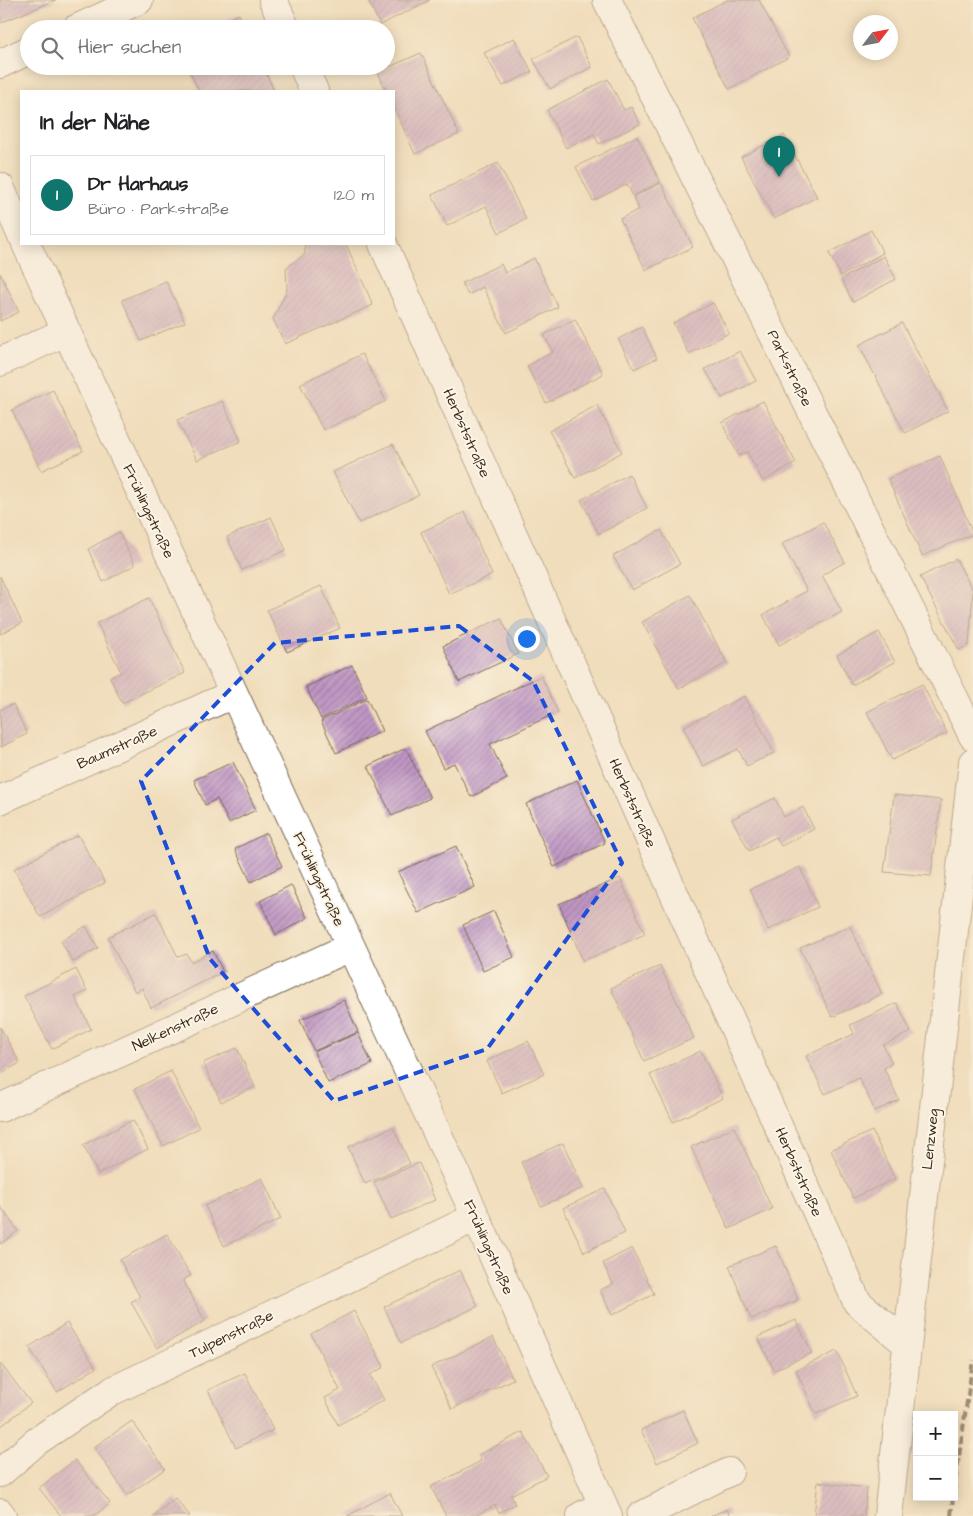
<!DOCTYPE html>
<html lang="de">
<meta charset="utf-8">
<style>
:root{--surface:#fff;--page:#f6f6f6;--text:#202124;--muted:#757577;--line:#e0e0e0;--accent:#0f766e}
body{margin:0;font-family:"Architects Daughter",sans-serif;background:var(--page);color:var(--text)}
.controls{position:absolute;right:15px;bottom:15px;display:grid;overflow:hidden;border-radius:0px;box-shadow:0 2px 12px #0003}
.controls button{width:45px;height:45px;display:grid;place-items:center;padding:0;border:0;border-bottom:1px solid var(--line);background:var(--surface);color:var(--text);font:25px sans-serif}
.compass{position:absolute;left:853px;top:15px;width:45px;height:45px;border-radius:50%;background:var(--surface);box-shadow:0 2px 12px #0003;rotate:58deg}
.you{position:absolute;left:526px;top:638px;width:18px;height:18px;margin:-12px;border:4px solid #fff;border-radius:50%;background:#1a73e8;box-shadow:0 0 0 8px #1a73e833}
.badge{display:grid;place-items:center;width:32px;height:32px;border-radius:50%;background:var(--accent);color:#fff;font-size:16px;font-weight:700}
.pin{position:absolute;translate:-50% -41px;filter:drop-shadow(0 1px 2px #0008)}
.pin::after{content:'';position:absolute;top:26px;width:18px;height:15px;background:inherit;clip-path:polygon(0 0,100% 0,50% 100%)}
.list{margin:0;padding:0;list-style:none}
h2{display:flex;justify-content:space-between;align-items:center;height:65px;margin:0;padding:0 20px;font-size:21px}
h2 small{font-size:16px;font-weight:400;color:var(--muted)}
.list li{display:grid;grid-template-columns:32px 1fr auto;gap:15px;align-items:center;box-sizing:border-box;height:80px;margin:0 10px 10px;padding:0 10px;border:1px solid var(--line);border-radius:0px}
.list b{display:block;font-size:19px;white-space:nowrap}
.list p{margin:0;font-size:16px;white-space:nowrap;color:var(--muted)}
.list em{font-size:16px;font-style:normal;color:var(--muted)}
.icon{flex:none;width:28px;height:28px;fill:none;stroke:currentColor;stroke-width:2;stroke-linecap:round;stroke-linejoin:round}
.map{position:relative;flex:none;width:973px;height:1516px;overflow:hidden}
.search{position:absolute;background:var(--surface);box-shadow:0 2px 12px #0003;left:20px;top:20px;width:375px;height:55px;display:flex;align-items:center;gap:12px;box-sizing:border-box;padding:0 18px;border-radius:28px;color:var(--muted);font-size:19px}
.panel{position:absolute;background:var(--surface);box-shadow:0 2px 12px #0003;left:20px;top:90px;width:375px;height:155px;border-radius:0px}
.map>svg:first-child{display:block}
</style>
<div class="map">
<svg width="973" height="1516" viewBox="0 0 973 1516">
<defs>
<pattern id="building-hatch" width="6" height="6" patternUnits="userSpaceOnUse" patternTransform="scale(1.25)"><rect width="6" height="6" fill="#bf96c4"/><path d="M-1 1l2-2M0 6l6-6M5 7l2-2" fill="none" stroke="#9c7b9f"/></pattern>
</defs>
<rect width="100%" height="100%" fill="#fcf5e5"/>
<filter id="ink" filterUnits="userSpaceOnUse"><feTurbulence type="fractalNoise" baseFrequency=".02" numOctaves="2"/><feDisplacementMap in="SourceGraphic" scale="10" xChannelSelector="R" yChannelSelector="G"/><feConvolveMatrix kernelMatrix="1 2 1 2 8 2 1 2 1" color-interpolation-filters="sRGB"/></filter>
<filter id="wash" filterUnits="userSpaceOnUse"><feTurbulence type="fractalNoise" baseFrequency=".0096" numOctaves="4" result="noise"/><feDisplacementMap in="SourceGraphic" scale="20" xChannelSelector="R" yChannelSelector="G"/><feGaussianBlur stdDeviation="1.12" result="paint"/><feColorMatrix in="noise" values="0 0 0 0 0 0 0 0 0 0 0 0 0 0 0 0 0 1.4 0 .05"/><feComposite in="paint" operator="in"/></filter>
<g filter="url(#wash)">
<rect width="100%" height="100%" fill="#f0ddbb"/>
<g id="blocks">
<path fill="url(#building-hatch)" d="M0,0H56L0,23Z
M368,0H430L380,25Z
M727,0H759L789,57L729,89L692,18Z
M239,14L245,29H208Z
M577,37L592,67L550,89L533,59Z
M514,38L532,72L503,86L484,53Z
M421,53L459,134L415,154L394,107V91H386L378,72Z
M187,66H263L274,91H199Z
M608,79L624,110L631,107L640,124L599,144L594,134L566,148L547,110Z
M784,135L817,197L774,219L741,157Z
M637,136L660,182L633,196L627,184L593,201L576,167Z
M498,163L526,219L499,233L486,206L447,226L432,195Z
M661,183L693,247L646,270L620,219L639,209L633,197Z
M871,230L883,253L841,276L829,253Z
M305,244H346L373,305L285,344L273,319L287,290L286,268L305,254Z
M884,256L896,279L853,302L841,279Z
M534,258L558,307L506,333L483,287L468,295L462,283L501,264L505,273Z
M0,273L19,312L0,321Z
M166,281L185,322L141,341L122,300Z
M713,303L729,333L689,354L673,323Z
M575,319L603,374L546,403L527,366L553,352L544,335Z
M902,323L948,411L905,433L859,345Z
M642,327L657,358L634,369L618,339Z
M740,351L756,381L722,398L705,369Z
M362,354L386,401L323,430L300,384Z
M53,390L83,451L41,471L12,410Z
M222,401L241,441L197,460L177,420Z
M763,401L796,463L763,481L747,452L739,456L722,423Z
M597,405L622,452L575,478L549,431Z
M393,444L419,495L359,523L333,472Z
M940,456L973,534L922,556L888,479Z
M629,474L647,508L599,534L581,500Z
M465,512L492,575L449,594L421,532Z
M271,517L286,550L242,570L227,537Z
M823,522L845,562L822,575L842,612L779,645L763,615L807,591L782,544Z
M661,530L680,564L632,590L613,556Z
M119,532L135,565L103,582L88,549Z
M956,559L973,591L969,645L959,650L920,577Z
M0,576L22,623L0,634Z
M321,586L340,628L287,652L267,610Z
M690,595L727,663L679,689L642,622Z
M149,598L185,673L122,703L110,677L121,672L97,623Z
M501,618L518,654L459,682L443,646Z
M879,632L895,662L852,685L837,655Z
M352,665L367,697L321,719L306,687Z
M541,676L558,712L490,744L507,779L471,797L454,763L443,768L425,731Z
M922,684L947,733L892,760L867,712Z
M745,696L774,753L747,766L738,749L703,766L683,727Z
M367,699L382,731L336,753L321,721Z
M13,704L27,734L1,747L0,710Z
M406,748L430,798L392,816L368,766Z
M233,762L256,810L229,823L217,799L205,805L194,780Z
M577,780L605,843L554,867L526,804Z
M894,795L941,800L931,876L884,872Z
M775,798L784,817L803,807L814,829L781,846L776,837L749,851L732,819Z
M266,833L282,866L251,882L235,849Z
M78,835L105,883L40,917L14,869Z
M456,846L475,887L418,913L398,872Z
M800,867L818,907L768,930L750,889Z
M620,878L645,934L583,961L559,904Z
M291,885L307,918L276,935L260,901Z
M494,911L514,957L483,971L463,925Z
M156,913L178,957L187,954L191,962L213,951L223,972L151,1008L142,988L135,992L108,937Z
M86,926L98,948L73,962L61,941Z
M850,926L882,994L832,1017L800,948Z
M660,966L694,1038L644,1061L611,988Z
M76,969L87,991L75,997L91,1029L52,1049L24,996Z
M344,1000L358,1032L314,1051L300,1020Z
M897,1003L911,1032L883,1045L892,1063L884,1068L899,1100L875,1111L859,1078L825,1094L806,1056L854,1034L850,1025Z
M0,1027L20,1063L0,1074Z
M358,1033L372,1064L328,1083L314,1052Z
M528,1041L544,1074L502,1093L487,1061Z
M237,1048L255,1087L221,1102L203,1063Z
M701,1051L723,1098L673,1122L650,1075Z
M171,1071L199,1128L163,1146L135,1089Z
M133,1120L148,1149L98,1174L83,1145Z
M393,1127L410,1164L365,1184L348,1147Z
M734,1127L772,1209L729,1229L691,1147Z
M872,1131L895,1179L853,1198L831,1150Z
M563,1143L583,1188L541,1206L521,1162Z
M419,1163L435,1200L391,1219L374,1182Z
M262,1178L281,1219L224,1246L205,1206Z
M605,1189L625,1233L584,1252L563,1208Z
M0,1206L18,1231L0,1244Z
M167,1234L191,1276L183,1280L205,1321L157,1348L131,1302L140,1297L120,1260Z
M776,1246L798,1300L751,1319L729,1266Z
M632,1248L654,1294L612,1315L600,1290L613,1284L603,1263Z
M460,1270L478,1306L401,1343L384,1307Z
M354,1311L384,1367L370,1375L384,1400L338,1425L325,1398L340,1390L311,1334Z
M796,1320L812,1353L774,1370L758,1337Z
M67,1323L96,1368L57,1392L29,1347Z
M493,1337L513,1379L452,1409L431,1367Z
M837,1351L857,1396L816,1414L796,1370Z
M0,1363L31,1403L0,1427Z
M245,1373L273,1430L236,1448L208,1390Z
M683,1410L698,1443L657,1463L641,1430Z
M132,1421L165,1469L127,1495L94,1447Z
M523,1432L547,1476L511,1495L515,1504L499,1513L495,1505L475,1516H446L431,1487L481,1461L478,1455Z
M75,1460L110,1503L94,1516H61L39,1488Z
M818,1482L867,1488L864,1516H814Z
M390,1493L402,1516H347Z
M175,1498L190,1516H153Z
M727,1509L730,1516H711Z"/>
</g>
</g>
<g filter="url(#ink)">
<use href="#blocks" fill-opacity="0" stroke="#7a6955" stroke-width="1"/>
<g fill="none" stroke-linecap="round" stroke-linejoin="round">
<g stroke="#7a6955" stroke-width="30">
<path id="minor" d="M273,0L286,29
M607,0L973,736
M76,29L139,0
M0,64L29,50
M303,66L314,91
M0,187L21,234
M26,244L476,1217L608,1516
M383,244L857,1302L907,1344
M0,362L65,332
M0,800L233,694
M0,1108L350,947
M0,1473L37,1441L110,1392L476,1217
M0,1513L2,1516
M581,1516L603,1505
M641,1516L729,1472
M888,1516L973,762"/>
</g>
<use href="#minor" stroke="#fff" stroke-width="28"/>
<path stroke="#3b2a1e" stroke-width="4" stroke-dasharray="8 4" stroke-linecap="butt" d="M954,1491L973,1360
M951,1516L953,1497"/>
</g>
</g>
<path d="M0 0H973V1516H0ZM459,626L533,681L622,863L487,1049L334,1101L210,959L141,781L275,643Z" fill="#f0ddbb" fill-opacity=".55" fill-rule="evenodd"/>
<path fill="none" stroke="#1d4ed8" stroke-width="4" stroke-dasharray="10 6" stroke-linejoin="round" d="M459,626L533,681L622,863L487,1049L334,1101L210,959L141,781L275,643Z"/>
<g text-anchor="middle" stroke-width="4" stroke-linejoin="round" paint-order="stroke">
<g font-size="15" fill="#3b2a1e" stroke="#fcf5e5">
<text transform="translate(790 368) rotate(64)" y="5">Parkstraße</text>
<text transform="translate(467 433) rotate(66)" y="5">Herbststraße</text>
<text transform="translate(149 511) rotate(65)" y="5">Frühlingstraße</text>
<text transform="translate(117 747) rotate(-24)" y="5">Baumstraße</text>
<text transform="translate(633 803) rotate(66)" y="5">Herbststraße</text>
<text transform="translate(319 879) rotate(65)" y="5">Frühlingstraße</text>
<text transform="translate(175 1027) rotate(-25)" y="5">Nelkenstraße</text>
<text transform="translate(930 1139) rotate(-84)" y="5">Lenzweg</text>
<text transform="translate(799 1172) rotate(66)" y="5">Herbststraße</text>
<text transform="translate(489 1247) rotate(66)" y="5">Frühlingstraße</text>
<text transform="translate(231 1334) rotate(-26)" y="5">Tulpenstraße</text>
</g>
</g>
</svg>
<div class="controls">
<button>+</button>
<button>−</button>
</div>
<svg class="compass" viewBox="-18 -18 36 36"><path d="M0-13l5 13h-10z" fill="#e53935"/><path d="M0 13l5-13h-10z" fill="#757577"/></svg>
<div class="you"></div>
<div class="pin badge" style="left:779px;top:177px">1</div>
<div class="search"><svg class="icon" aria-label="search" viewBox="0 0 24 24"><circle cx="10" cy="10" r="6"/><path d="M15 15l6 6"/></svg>Hier suchen</div>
<section class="panel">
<h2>In der Nähe<small></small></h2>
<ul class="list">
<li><span class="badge">1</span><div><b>Dr Harhaus</b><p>Büro · Parkstraße</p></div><em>120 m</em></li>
</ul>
</section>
</div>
